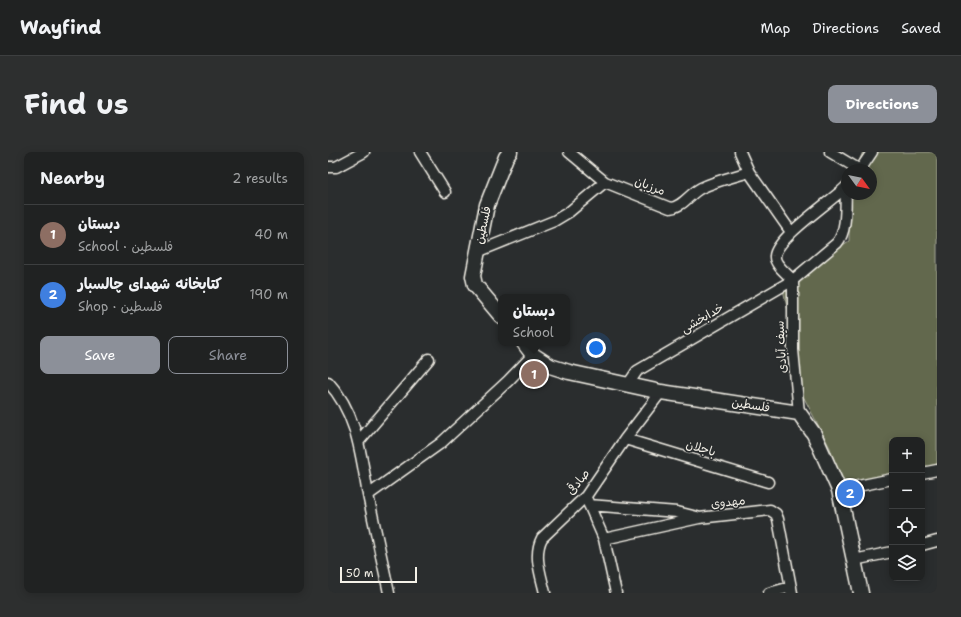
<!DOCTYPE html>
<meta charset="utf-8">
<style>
:root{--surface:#202222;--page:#2d2f2f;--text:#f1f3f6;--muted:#a2a4a5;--line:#3d3f40;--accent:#8c9099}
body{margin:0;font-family:"Shantell Sans","Playpen Sans Arabic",sans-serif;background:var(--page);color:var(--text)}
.controls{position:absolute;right:12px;bottom:12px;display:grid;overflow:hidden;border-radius:8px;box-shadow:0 2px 10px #0003}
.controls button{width:36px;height:36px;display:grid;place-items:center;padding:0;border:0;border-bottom:1px solid var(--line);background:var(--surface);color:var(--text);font:20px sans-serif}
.compass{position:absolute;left:513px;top:12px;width:36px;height:36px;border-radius:50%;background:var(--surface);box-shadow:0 2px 10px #0003;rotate:123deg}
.scale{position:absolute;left:12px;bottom:10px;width:77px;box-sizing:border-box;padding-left:4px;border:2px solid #f4f1e8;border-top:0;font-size:11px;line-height:14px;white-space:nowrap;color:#f4f1e8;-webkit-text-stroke:3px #2a2d2e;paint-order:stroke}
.you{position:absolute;left:268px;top:196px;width:14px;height:14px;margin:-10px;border:3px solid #fff;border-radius:50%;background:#1a73e8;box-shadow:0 0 0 6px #1a73e833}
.badge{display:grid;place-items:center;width:26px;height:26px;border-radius:50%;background:var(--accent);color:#fff;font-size:13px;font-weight:700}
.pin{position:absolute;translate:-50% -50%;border:2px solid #fff;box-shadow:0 1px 4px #0006}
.popup{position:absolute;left:170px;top:142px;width:72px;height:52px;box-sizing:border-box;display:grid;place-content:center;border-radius:8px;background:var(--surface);filter:drop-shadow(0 1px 3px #0005);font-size:13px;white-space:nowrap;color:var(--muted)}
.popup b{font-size:15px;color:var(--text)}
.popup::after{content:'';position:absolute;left:50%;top:100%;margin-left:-8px;border:8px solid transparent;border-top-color:var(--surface)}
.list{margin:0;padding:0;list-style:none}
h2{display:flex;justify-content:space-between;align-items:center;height:52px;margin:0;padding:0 16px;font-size:17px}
h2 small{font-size:13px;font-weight:400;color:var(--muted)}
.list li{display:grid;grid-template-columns:26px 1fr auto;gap:12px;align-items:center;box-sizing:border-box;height:60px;padding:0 16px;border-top:1px solid var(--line)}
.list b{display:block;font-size:15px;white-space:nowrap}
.list p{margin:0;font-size:13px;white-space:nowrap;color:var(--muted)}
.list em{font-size:13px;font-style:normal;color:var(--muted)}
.actions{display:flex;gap:8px;padding:12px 16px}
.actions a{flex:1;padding:9px 0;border:1px solid var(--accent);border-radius:8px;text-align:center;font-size:14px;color:var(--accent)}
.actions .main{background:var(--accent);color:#fff}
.icon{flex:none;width:22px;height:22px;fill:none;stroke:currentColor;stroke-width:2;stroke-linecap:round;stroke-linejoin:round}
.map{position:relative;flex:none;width:609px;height:441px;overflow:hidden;border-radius:8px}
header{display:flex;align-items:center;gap:24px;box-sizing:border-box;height:56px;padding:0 20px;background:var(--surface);border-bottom:1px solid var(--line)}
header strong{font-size:19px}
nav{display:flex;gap:22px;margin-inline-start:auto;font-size:14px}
.intro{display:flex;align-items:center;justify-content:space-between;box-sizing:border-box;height:96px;padding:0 24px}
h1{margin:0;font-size:28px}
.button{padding:10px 18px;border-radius:8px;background:var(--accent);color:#fff;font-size:14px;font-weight:700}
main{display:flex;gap:24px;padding:0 24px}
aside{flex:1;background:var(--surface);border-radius:8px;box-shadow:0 2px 10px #0003}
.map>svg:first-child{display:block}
</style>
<header>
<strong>Wayfind</strong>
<nav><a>Map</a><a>Directions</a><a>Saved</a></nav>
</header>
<div class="intro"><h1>Find us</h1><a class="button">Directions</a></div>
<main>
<aside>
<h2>Nearby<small>2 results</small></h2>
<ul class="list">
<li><span class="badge" style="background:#8d6e63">1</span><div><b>دبستان</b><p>School · فلسطین</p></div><em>40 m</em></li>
<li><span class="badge" style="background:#3f7fe0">2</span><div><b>کتابخانه شهدای چالسبار</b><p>Shop · فلسطین</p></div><em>190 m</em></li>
</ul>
<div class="actions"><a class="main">Save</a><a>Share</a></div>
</aside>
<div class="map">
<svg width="609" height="441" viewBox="0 0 609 441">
<rect width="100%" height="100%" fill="#2a2d2e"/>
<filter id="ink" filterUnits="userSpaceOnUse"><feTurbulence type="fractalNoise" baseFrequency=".025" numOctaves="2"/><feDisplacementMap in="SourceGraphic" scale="8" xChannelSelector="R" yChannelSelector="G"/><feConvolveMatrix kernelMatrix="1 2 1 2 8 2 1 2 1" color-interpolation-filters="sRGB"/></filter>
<g filter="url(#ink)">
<path fill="#62684e" stroke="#abac9b" d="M535,0H609V314L594,317V288H564V323L513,333L502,296L475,244L463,173L454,133L521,89L522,42H543V18H527Z"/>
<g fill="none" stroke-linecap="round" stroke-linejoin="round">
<g stroke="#f4f1e8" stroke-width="13">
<path id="street" d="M92,0L117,40
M241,0L277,30L342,56C355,55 361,42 373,36C387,29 405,25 421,20
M412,0L421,20L463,80
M502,0L532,18
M0,15H8L36,0
M532,18L544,0
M149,100L226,69L241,60L277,30
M465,128V198L471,261
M465,128C459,122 446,112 447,104C448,86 505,48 519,34
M0,230C29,261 33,303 40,343C47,376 54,408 61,441
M301,231L309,219L465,128L509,91C520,78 517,51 518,35
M297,287L440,330
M31,289L101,207
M594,321L609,318
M511,338L564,327
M40,343L113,291L180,229L205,203
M259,348L276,387L288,441
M261,353L349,360L369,365
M276,387L371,366L442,358L448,362L450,367L464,441
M594,393L609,389
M526,408L564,400
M217,441C213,423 205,403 214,386L258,344L297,287L333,240
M441,441L463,435"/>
</g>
<g stroke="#f4f1e8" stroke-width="17">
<path id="secondary" d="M173,164L147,133L145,124L159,53L178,5L182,0
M196,191L205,203L222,214L241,220L333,240L471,261L486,282L511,338L533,441"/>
</g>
<use href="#street" stroke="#2a2d2e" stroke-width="10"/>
<use href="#secondary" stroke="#2a2d2e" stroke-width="14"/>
</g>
</g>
<g text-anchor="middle" stroke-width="3.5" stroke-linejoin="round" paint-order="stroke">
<g font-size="12" fill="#f4f1e8" stroke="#2a2d2e">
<text transform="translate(322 34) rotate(21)" y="4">مرزبان</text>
<text transform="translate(155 73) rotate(-77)" y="4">فلسطین</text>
<text transform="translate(374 166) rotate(-30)" y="4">خدابخشی</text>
<text transform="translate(453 195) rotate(-93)" y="4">سیف آبادی</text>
<text transform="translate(423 253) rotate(9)" y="4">فلسطین</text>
<text transform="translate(373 296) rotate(17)" y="4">باجلان</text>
<text transform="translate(250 330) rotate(-51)" y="4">صادقی</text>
<text transform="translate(400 350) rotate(-6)" y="4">مهدوی</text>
</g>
</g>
</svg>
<div class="controls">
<button>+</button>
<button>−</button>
<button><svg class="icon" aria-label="locate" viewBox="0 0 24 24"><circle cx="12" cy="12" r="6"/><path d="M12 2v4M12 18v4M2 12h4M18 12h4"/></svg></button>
<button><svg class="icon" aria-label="layers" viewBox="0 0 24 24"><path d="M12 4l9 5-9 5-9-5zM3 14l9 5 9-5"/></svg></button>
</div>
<svg class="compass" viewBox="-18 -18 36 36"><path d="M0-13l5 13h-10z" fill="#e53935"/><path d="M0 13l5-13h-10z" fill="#a2a4a5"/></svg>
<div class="scale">50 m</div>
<div class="you"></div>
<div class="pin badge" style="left:206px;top:222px;background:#8d6e63">1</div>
<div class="popup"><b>دبستان</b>School</div>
<div class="pin badge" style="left:522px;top:341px;background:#3f7fe0">2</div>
</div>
</main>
